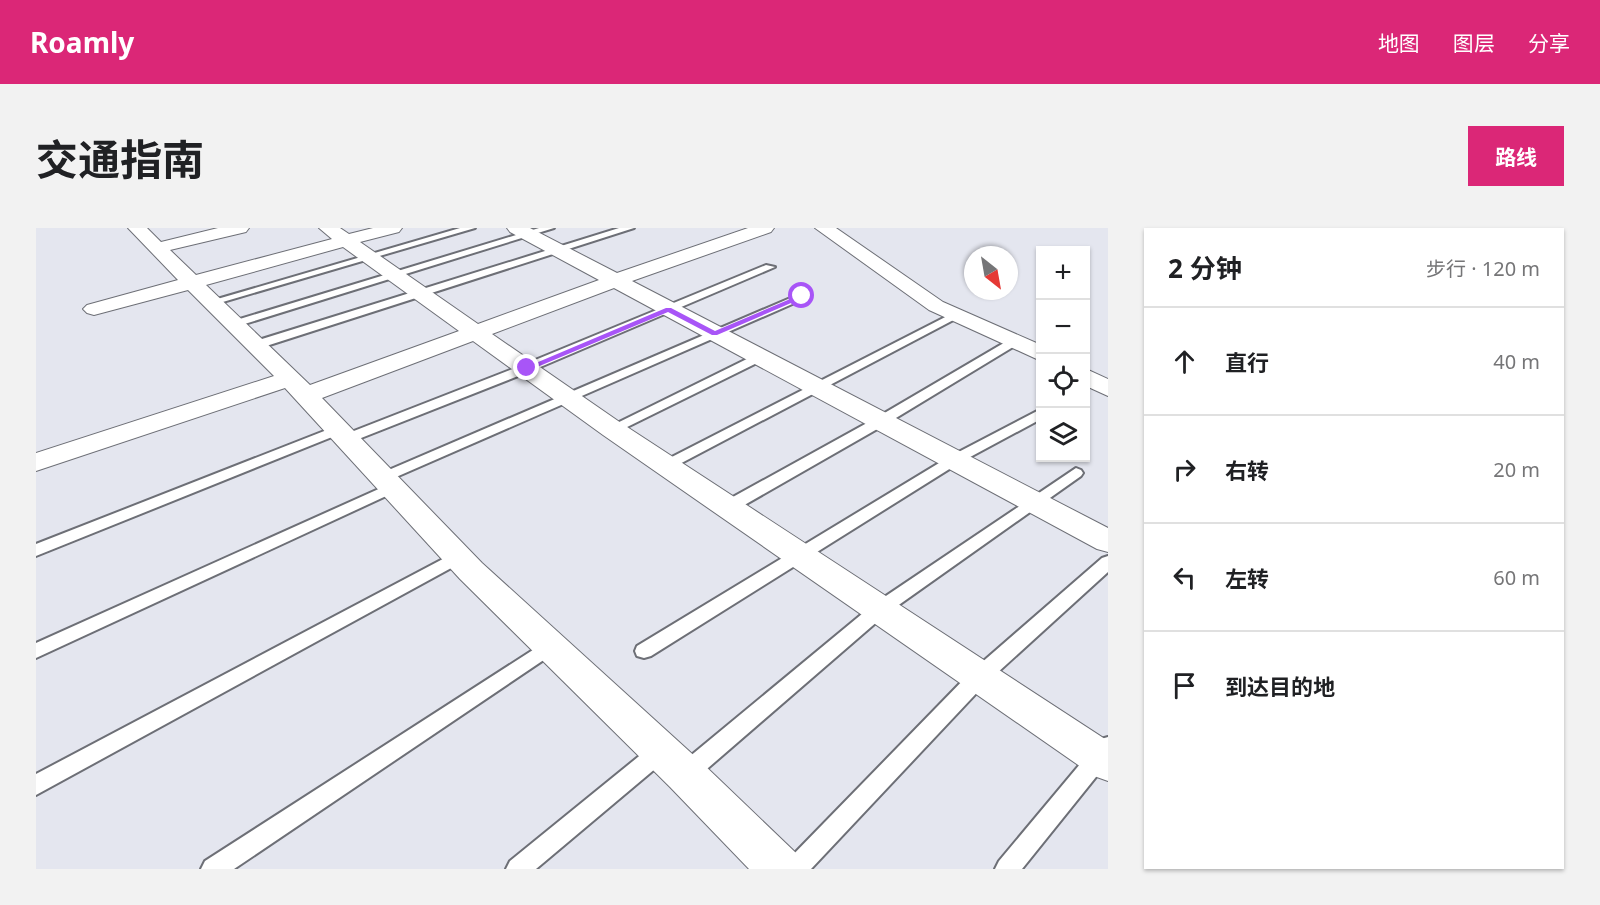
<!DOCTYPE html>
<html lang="zh">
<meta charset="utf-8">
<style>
:root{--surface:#fff;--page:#f2f2f2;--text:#202124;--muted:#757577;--line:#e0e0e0;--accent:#db2777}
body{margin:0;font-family:"Noto Sans","Noto Sans SC",sans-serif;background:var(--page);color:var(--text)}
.controls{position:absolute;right:18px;top:18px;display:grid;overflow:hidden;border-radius:0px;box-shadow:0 2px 4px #0004}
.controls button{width:54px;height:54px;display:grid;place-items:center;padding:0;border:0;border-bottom:2px solid var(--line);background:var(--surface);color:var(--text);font:30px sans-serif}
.compass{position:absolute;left:928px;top:18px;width:54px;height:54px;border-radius:50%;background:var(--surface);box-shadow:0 2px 4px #0004;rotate:149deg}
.stop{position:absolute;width:18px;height:18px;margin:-14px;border:4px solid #a855f7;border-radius:50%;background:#fff}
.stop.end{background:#a855f7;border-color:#fff;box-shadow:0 2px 6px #0008}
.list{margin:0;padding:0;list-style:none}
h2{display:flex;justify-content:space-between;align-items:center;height:78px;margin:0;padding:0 24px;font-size:26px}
h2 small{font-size:20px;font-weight:400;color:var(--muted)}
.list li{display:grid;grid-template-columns:39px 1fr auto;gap:18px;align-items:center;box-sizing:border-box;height:108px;padding:0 24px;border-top:2px solid var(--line)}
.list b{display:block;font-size:22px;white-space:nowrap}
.list em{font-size:20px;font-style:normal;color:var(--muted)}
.icon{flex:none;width:33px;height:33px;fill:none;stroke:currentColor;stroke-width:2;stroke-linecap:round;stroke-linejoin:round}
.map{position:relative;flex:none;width:1072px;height:641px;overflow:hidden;border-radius:0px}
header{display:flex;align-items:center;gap:36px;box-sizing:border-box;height:84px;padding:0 30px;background:var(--accent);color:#fff}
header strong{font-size:28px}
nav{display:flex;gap:33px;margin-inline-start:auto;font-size:21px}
.intro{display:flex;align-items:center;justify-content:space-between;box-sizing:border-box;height:144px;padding:0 36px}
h1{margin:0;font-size:42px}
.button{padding:15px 27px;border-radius:0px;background:var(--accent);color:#fff;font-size:21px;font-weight:700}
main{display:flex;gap:36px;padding:0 36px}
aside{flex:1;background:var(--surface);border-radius:0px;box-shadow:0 2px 4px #0004}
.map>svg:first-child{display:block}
</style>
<header>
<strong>Roamly</strong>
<nav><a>地图</a><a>图层</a><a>分享</a></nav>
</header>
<div class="intro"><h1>交通指南</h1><a class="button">路线</a></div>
<main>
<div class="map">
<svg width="1072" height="641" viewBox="0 0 1072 641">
<rect width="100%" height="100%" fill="#e4e6ef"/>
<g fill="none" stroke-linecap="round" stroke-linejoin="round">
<g stroke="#6d6f76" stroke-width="4">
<path id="lane" d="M424,0H439L180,76H172L171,74Z
M503,0H518L202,98L198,99L192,96L194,94Z
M583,0H598L224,120H216L214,117L216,114Z
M730,37L739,39L495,143L315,214L310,215L303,211L305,208L487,137Z
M766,65L771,68L770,70L351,253H341L339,250L341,247Z
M921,83L925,84V88L636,240H626L624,237L626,234Z
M978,109L982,110V116L850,196L698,283H686L684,279L686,275L840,190Z
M723,125L727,126V132L581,204H571L569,201Z
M1005,181V191L923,235L615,428L608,430L601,428L599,423L601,418L913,229Z
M301,198L306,199L308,202L306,205L0,328V316Z
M1040,240L1045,242L1047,245L1045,248L850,386L657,553L649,556L641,553L638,546L641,539L838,376Z
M356,255L361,257L364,260L361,263L0,430V415Z
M422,323L428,325L430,329L428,333L0,567V546Z
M1072,328V344L950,455L775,641H747L751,633L936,443L1066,330Z
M514,411L521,413L523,418L521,423L198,641H165L169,633Z
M1072,509V534L986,641H959L963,633L1065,511Z
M625,514L632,516L636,523L632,530L500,641H470L474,633L618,516Z"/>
</g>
<g stroke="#6d6f76" stroke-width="2">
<path id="street" d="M92,0H111L125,14L182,0H213L210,4L134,22L160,47L296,11L283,0H304L313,6L337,0H366L363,4L324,14L442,96L563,52L474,4L471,0H494L581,45L712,0H738L735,4L596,53L1072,300V324L1061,321L578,60L456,106L585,195L1072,513V553L1058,548L567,207L437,113L286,170L446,335L664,533L760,625L767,641H713L634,559L424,351L249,160L0,243V225L238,148L152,62L58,87L51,85L47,81L51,77L142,52ZM307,19L423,103L274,157L170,57Z
M779,0H800L907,74L1005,117V133L893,82Z
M1050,141L1072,151V168L1050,158Z"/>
</g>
<use href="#lane" fill="#fff" fill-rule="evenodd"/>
<use href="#street" fill="#fff" fill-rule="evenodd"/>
</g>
<path fill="#a855f7" d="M766,66L769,69L681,107H676L632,84L494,142L488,140L630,80H635L679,103Z"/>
</svg>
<div class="controls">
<button>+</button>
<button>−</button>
<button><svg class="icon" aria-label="locate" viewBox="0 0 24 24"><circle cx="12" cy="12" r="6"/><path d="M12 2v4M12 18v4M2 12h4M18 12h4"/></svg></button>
<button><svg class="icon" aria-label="layers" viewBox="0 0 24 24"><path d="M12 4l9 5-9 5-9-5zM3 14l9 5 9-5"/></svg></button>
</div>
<svg class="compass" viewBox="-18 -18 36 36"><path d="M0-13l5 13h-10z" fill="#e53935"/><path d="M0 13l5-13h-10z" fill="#757577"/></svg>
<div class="stop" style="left:766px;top:68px"></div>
<div class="stop end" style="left:491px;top:140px"></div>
</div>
<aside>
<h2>2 分钟<small>步行 · 120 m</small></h2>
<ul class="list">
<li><svg class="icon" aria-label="ahead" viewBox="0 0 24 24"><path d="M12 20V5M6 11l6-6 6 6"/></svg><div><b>直行</b></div><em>40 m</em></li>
<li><svg class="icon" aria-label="right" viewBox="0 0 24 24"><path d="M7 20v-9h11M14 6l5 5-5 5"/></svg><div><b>右转</b></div><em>20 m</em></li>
<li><svg class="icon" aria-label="left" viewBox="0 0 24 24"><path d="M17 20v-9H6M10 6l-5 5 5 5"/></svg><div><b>左转</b></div><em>60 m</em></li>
<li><svg class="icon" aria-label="arrive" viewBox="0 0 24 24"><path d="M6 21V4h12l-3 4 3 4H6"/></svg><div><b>到达目的地</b></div></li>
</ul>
</aside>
</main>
